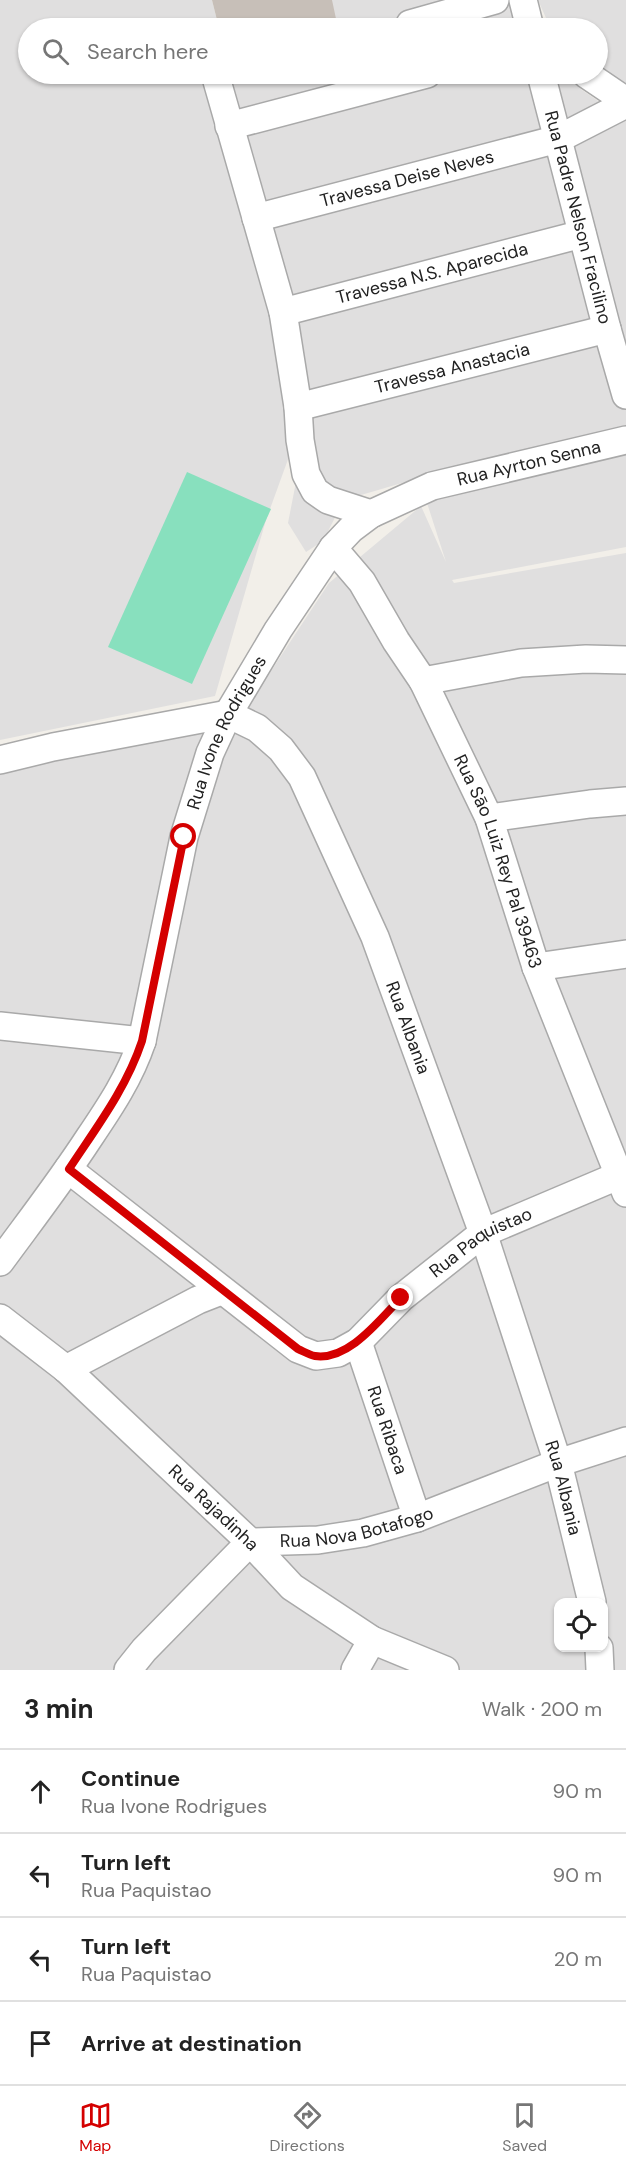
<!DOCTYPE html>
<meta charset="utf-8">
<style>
:root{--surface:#fff;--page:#f6f6f6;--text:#222;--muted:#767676;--line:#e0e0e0;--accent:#d40000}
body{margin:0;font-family:"DM Sans",sans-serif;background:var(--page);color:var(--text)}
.controls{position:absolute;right:18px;bottom:18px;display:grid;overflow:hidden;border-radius:12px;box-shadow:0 2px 4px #0004}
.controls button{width:54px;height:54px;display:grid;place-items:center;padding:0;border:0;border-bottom:2px solid var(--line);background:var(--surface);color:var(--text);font:30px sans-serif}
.stop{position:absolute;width:18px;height:18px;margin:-14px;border:4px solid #d40000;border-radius:50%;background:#fff}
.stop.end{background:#d40000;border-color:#fff;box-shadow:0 2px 6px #0008}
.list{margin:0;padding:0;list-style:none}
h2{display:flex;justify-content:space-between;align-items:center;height:78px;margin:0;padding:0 24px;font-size:26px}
h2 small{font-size:20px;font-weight:400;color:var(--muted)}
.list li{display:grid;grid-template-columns:39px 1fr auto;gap:18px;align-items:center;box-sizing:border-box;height:84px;padding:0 24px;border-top:2px solid var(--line)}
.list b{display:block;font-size:22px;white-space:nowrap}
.list p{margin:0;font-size:20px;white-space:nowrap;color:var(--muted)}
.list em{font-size:20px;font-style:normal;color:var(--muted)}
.icon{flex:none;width:33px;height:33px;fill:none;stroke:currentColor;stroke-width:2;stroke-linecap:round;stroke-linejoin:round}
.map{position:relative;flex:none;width:626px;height:1670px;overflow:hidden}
.search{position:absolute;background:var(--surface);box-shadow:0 2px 4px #0004;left:18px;right:18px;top:18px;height:66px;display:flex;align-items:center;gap:15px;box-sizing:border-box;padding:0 21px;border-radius:33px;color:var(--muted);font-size:22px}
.sheet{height:414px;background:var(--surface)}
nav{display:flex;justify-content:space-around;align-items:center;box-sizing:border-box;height:84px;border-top:2px solid var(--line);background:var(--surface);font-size:16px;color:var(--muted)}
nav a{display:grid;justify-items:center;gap:3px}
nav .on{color:var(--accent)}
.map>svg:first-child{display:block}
</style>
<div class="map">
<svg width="626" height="1670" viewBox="0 0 626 1670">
<rect width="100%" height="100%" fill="#f2efe9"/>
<path fill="#e0dfdf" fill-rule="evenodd" d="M0,0H212L219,28H28V74H564L582,90L626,120V547L452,580L454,583L626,553V1670H0V765L234,727L329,583L421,506L446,562L419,478L344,500L323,541L306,552L288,523L313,395L283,328L299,429L266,520L215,696L0,740ZM558,1602H604V1648H558Z
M331,0H509L518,28H338Z
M538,0H626V93L598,74V28H555L546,18Z"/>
<path fill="#88e0be" d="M187,472L271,509L192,684L108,647Z"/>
<path fill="#c7bfb8" d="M212,0H332L338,28H219Z"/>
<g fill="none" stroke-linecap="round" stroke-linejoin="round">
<g stroke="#a9a9a9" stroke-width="30">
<g id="minor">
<path d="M523,0L530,28"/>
<path d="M410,24L495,0"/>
<path d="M215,74L283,312L298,407L300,440L306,474L315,491L328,500L371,514"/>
<path id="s1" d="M541,74L607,329L626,395"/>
<path d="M586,74L626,101"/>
<path d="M229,126L427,74"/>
<path id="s2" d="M256,218L558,139L626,104"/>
<path id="s3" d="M283,312L582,234"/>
<path id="s4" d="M298,407L607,329"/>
<path id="s5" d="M333,548L362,582L396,641L423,681L489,818L536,967L626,1193"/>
<path d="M423,681L521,663L586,659L626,660"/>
<path id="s6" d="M0,760L53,747L228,714L257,728L281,749L302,777L375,937L483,1233L558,1463L592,1602"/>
<path d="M489,818L590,804L626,801"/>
<path d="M536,967L626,954"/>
<path d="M0,1026L142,1041"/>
<path id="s7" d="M68,1169L298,1349L316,1356L338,1353L358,1342L401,1298L483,1233L620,1175"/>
<path id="s8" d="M0,1262C30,1221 61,1181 89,1138C110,1107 130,1077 142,1041L184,837L210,753L228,714L278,630L333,548L351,529L371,514L432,486L626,440"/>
<path id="s9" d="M0,1318L66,1369L250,1542L292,1587L372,1640L445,1670"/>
<path id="s10" d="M358,1342L417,1518"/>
<path d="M66,1369L198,1300L221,1291"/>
<path d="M599,1648L600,1670"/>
<path id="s11" d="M128,1670L144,1650L250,1542L318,1540L363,1533L417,1518L558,1463L626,1441"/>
<path d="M355,1670L372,1640"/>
</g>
</g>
<use href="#minor" stroke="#fff" stroke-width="27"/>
</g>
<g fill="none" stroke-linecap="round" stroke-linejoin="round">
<path stroke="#d40000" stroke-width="8" d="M184,837L142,1041C126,1089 96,1128 69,1169L298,1349C303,1351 309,1355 315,1356C349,1361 380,1319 401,1298"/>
</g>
<g text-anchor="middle" stroke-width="4.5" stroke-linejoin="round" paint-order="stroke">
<g font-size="18" fill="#222" stroke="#fff">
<text dy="6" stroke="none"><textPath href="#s2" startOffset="156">Travessa Deise Neves</textPath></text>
<text dy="6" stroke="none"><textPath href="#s1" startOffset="148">Rua Padre Nelson Fracilino</textPath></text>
<text dy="6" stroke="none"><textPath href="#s3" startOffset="154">Travessa N.S. Aparecida</textPath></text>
<text dy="6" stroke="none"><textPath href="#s4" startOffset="159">Travessa Anastacia</textPath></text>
<text dy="6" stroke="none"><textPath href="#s8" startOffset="1017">Rua Ayrton Senna</textPath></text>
<text dy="6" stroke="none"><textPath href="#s8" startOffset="585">Rua Ivone Rodrigues</textPath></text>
<text dy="6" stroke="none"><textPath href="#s5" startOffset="357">Rua Sāo Luiz Rey Pal 39463</textPath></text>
<text dy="6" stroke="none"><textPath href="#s6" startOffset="604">Rua Albania</textPath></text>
<text dy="6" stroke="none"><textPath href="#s7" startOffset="516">Rua Paquistao</textPath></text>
<text dy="6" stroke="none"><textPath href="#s10" startOffset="93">Rua Ribaca</textPath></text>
<text dy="6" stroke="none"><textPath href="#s6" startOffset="1090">Rua Albania</textPath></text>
<text dy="6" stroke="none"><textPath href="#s9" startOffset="286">Rua Rajadinha</textPath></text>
<text dy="6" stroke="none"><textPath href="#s11" startOffset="285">Rua Nova Botafogo</textPath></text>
</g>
</g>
</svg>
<div class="controls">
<button><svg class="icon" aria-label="locate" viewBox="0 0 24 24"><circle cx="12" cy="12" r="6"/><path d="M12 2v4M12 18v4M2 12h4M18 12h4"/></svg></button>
</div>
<div class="stop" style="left:184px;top:837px"></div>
<div class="stop end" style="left:401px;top:1298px"></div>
<div class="search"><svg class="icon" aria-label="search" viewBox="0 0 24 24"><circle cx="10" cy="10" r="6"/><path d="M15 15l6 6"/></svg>Search here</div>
</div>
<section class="sheet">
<h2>3 min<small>Walk · 200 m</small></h2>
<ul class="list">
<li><svg class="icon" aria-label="ahead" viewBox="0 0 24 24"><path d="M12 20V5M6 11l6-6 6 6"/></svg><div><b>Continue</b><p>Rua Ivone Rodrigues</p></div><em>90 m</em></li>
<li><svg class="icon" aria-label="left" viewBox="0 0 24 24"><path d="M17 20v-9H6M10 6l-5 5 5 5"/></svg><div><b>Turn left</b><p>Rua Paquistao</p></div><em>90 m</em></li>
<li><svg class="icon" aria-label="left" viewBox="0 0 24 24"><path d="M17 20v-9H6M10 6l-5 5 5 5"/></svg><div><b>Turn left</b><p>Rua Paquistao</p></div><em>20 m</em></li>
<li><svg class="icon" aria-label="arrive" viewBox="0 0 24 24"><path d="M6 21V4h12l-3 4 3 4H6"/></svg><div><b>Arrive at destination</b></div></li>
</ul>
</section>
<nav>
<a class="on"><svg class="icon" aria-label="map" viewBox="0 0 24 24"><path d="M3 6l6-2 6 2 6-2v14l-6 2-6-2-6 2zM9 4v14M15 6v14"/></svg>Map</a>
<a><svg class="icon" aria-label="directions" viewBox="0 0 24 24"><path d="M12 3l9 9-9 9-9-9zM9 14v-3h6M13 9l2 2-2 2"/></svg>Directions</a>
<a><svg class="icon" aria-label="saved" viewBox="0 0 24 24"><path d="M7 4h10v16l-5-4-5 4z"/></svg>Saved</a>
</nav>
